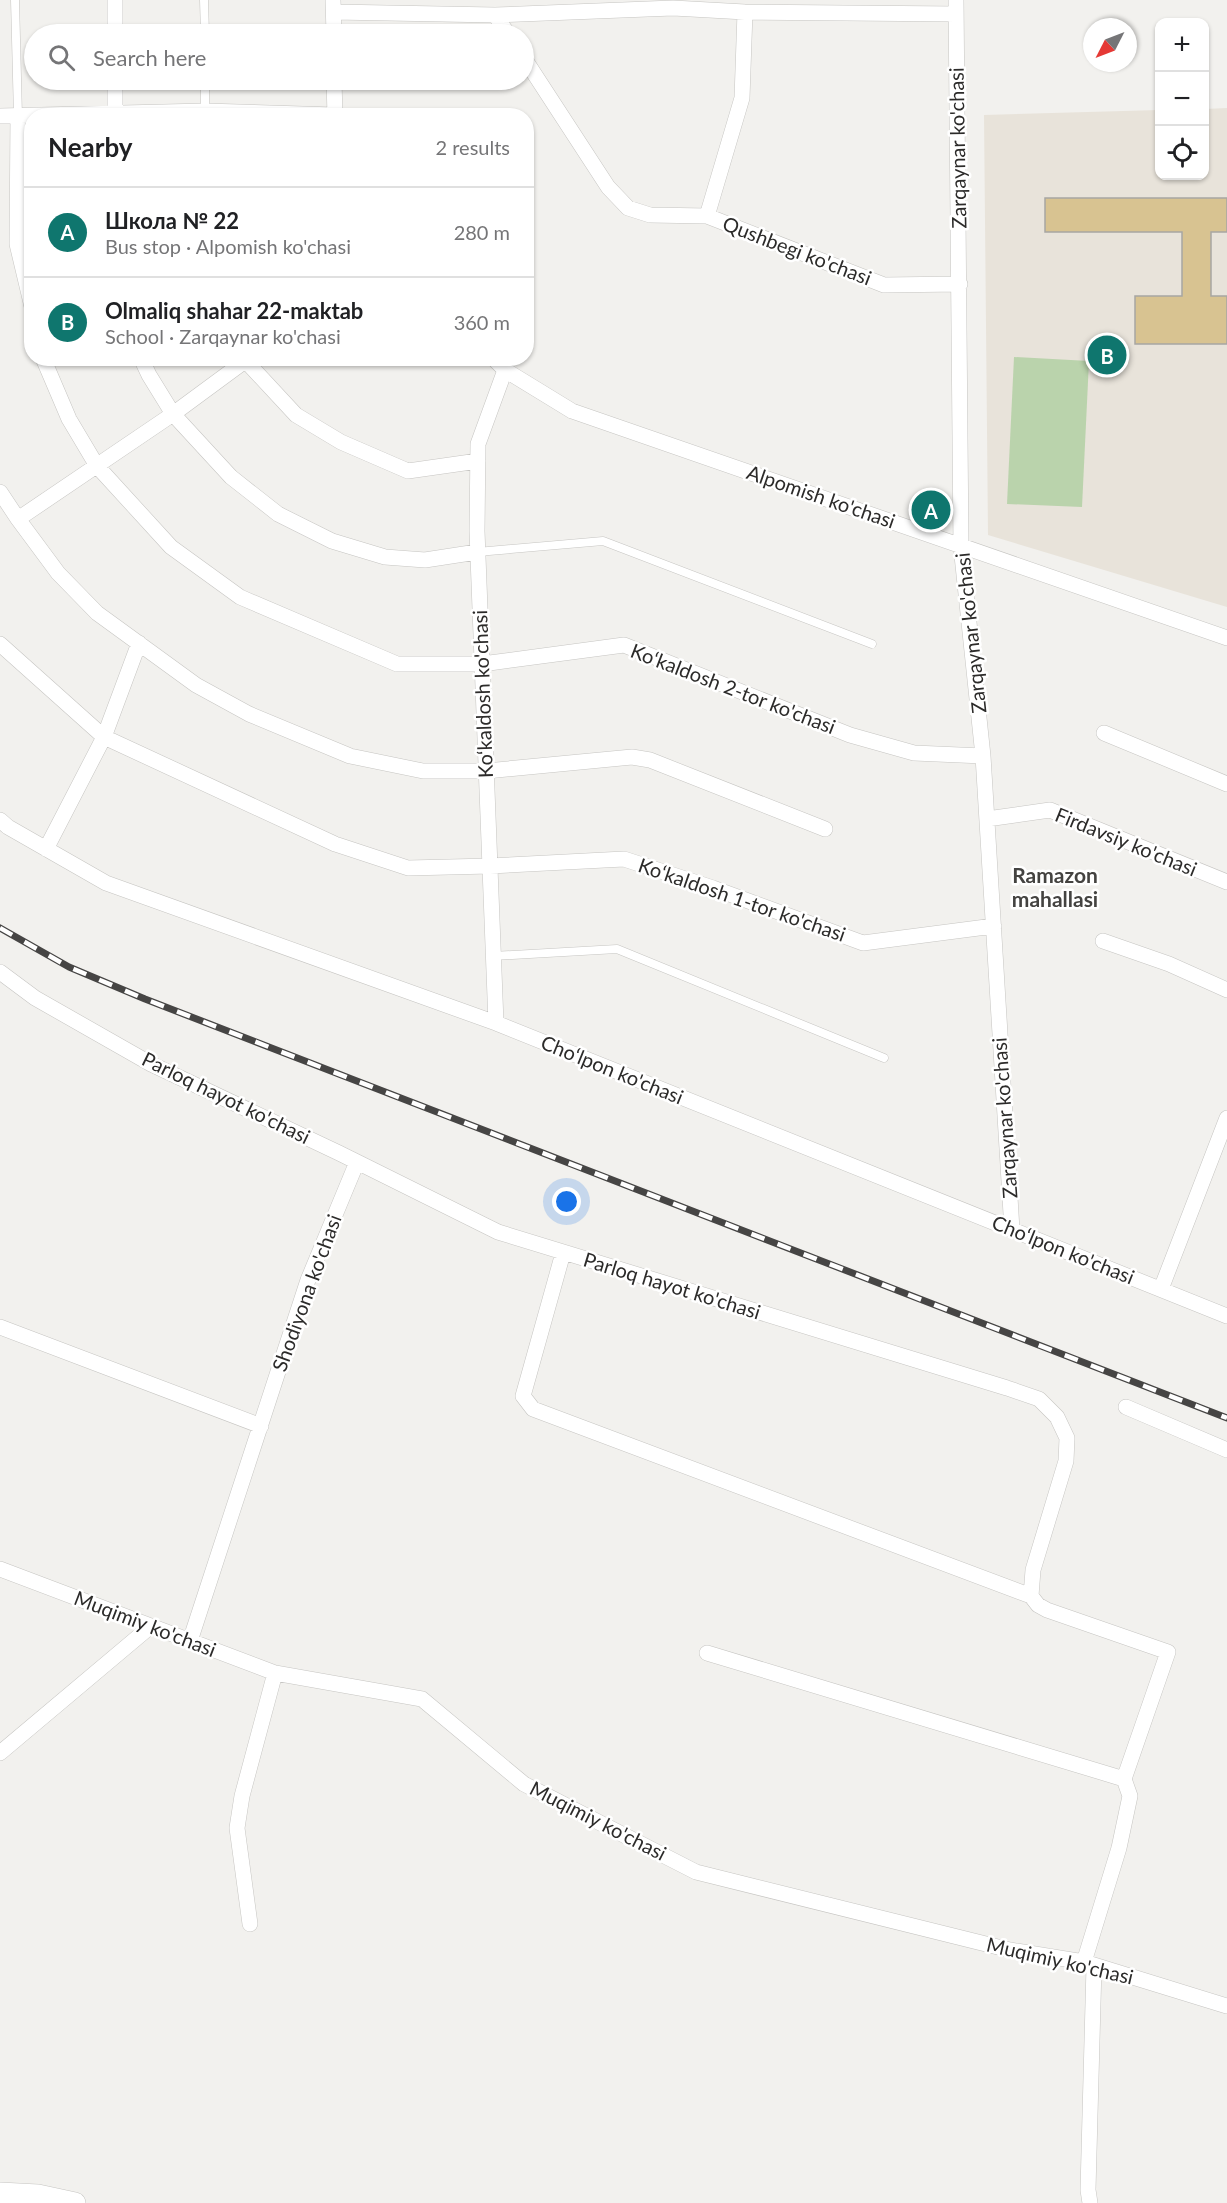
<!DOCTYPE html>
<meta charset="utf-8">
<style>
:root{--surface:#fff;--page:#f6f6f6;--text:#202124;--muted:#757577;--line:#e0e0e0;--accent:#0f766e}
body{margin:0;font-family:Lato,sans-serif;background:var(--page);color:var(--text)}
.controls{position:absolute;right:18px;top:18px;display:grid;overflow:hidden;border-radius:12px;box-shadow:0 2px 4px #0004}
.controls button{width:54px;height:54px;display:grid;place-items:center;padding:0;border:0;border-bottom:2px solid var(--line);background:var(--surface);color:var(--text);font:30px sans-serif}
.compass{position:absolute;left:1083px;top:18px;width:54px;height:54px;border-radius:50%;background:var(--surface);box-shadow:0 2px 4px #0004;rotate:228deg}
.you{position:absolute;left:567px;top:1202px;width:21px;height:21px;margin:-15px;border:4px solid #fff;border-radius:50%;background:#1a73e8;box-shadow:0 0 0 9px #1a73e833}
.badge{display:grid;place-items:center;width:39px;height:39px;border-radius:50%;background:var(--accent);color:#fff;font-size:20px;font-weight:700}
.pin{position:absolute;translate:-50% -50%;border:3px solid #fff;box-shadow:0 2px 6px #0006}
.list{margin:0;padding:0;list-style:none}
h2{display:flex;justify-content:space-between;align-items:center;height:78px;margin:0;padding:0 24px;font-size:26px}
h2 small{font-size:20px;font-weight:400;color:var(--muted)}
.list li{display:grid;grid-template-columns:39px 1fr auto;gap:18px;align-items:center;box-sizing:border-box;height:90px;padding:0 24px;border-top:2px solid var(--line)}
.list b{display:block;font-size:22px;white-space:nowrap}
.list p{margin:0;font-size:20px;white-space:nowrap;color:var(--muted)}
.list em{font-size:20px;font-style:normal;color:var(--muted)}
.icon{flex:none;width:33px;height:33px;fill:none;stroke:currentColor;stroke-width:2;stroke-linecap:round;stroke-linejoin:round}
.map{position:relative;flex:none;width:1227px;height:2203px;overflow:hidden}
.search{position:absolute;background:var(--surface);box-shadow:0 2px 4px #0004;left:24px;top:24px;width:510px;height:66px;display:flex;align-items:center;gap:15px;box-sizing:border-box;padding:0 21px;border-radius:33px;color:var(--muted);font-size:22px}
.panel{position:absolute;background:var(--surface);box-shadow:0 2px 4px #0004;left:24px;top:108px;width:510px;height:258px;border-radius:24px}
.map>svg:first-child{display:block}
</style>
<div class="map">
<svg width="1227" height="2203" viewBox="0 0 1227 2203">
<rect width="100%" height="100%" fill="#f2f1ee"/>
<path fill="#e8e3da" d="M1227,108V607L988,535L984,115L1159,110L1160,176H1204L1205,109Z"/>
<path fill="#bad3ac" d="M1014,357L1089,361L1082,507L1007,504Z"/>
<path fill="#d8c391" stroke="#a7a6a3" stroke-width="1.5" d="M1045,198H1227V232H1211V296H1227V344H1135V296H1182V232H1045Z"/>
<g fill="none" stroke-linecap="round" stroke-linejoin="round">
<g stroke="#c6c5c2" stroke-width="9">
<path id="service" d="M15,0L18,116
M204,0L205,34
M205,80V111
M477,552L603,541L872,644
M493,956L617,949L884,1058"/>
</g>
<g stroke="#c6c5c2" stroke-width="16">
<path id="minor" d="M333,0L334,34
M956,0L961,546L983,756L1012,1230
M334,12L495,15L673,8L745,12L956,14
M495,15L508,34
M115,34V0
M524,58L608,187L628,208L650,215L707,216L884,285L960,284
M334,80L335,116
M0,116L205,111L335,115
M18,116L17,244L32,307
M115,116V80
M707,216L742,98L745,12
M43,358L69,419L97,466L171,547L240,597L397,664H482L624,645L850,735L914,753L983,756
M141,358L149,375L173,414L231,477L278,514L332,541L385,557L425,560L477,552
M243,358L296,415L341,442L408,471L478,461
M493,358L505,370L572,411L1227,638
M0,492L18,519L58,573L97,613L196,685L249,714L350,756L423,771H486L632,757L650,760L825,829
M18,519L173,414L249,358
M0,644L104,737L335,844L408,868L490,866L624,859L713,888L863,943L994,926
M1104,733L1227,784
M987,819L1050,810L1227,882
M0,820L8,827L106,883L496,1023L1227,1316
M46,849L104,737L139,643
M1103,941L1169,964L1227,990
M0,972L35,998L151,1064L339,1153L498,1232L1007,1388L1039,1399L1057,1417L1067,1438L1066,1461L1033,1570L1031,1596L1038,1605L1047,1610L1168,1652L1124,1779L1130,1796L1119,1848L1084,1962
M496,1023L477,531L478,444L505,370
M563,1253L523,1396L533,1409L1031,1596
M1161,1289L1227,1118
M0,1327L261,1426
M1126,1407L1227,1450
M0,1569L275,1673L422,1699L524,1784L696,1872L1010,1950L1084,1962L1227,2006
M190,1641L308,1280L357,1162
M707,1653L1124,1779
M0,1753L151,1626
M250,1924L237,1828L242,1796L275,1673
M1090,2203L1088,2190L1094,1966"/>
</g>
<g stroke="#c6c5c2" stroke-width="22">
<path id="secondary" d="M0,2193L38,2195L75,2203"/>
</g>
<use href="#service" stroke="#fff" stroke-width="8"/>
<use href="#minor" stroke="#fff" stroke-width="15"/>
<use href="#secondary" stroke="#fff" stroke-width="21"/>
<g stroke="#464544" stroke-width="7">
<path id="rail" d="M0,928L69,967L145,999L1227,1418"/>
</g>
<use href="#rail" stroke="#fff" stroke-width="4.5" stroke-dasharray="14" stroke-linecap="butt"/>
</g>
<g text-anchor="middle" stroke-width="5" stroke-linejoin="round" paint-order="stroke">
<g font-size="20" fill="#2c2b2a" stroke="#fff">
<text transform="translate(958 148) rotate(-91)" y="7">Zarqaynar ko'chasi</text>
<text transform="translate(797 251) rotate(21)" y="7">Qushbegi ko'chasi</text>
<text transform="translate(821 497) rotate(19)" y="7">Alpomish ko'chasi</text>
<text transform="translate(971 633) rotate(-96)" y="7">Zarqaynar ko'chasi</text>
<text transform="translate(733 689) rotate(21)" y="7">Ko‘kaldosh 2-tor ko'chasi</text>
<text transform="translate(483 694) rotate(-92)" y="7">Ko‘kaldosh ko'chasi</text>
<text transform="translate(1126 842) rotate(22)" y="7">Firdavsiy ko'chasi</text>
<text transform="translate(742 900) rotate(19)" y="7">Ko‘kaldosh 1-tor ko'chasi</text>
<text transform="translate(612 1070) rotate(22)" y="7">Cho‘lpon ko'chasi</text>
<text transform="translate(226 1098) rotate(26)" y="7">Parloq hayot ko'chasi</text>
<text transform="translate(1005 1118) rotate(-94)" y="7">Zarqaynar ko'chasi</text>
<text transform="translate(1063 1250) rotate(22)" y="7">Cho‘lpon ko'chasi</text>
<text transform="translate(672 1286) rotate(17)" y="7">Parloq hayot ko'chasi</text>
<text transform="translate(307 1293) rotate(-70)" y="7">Shodiyona ko'chasi</text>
<text transform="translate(145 1624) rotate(21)" y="7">Muqimiy ko'chasi</text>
<text transform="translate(598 1821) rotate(27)" y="7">Muqimiy ko'chasi</text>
<text transform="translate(1060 1961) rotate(13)" y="7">Muqimiy ko'chasi</text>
</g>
<g font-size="21" font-weight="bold" fill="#444341" stroke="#fff">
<text x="1055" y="883">Ramazon<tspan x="1055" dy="24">mahallasi</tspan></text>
</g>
</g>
</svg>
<div class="controls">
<button>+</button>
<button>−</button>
<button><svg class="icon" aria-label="locate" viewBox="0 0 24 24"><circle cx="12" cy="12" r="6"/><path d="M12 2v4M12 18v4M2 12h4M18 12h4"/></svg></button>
</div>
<svg class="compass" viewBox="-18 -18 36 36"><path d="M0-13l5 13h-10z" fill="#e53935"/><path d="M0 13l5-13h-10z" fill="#757577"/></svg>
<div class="you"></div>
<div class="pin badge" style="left:931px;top:510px">A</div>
<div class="pin badge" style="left:1107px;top:355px">B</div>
<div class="search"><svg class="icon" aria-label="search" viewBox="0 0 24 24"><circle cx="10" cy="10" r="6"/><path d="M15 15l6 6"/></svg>Search here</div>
<section class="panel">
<h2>Nearby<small>2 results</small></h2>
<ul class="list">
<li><span class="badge">A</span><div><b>Школа № 22</b><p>Bus stop · Alpomish ko'chasi</p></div><em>280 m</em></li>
<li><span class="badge">B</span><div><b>Olmaliq shahar 22-maktab</b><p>School · Zarqaynar ko'chasi</p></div><em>360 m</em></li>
</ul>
</section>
</div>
